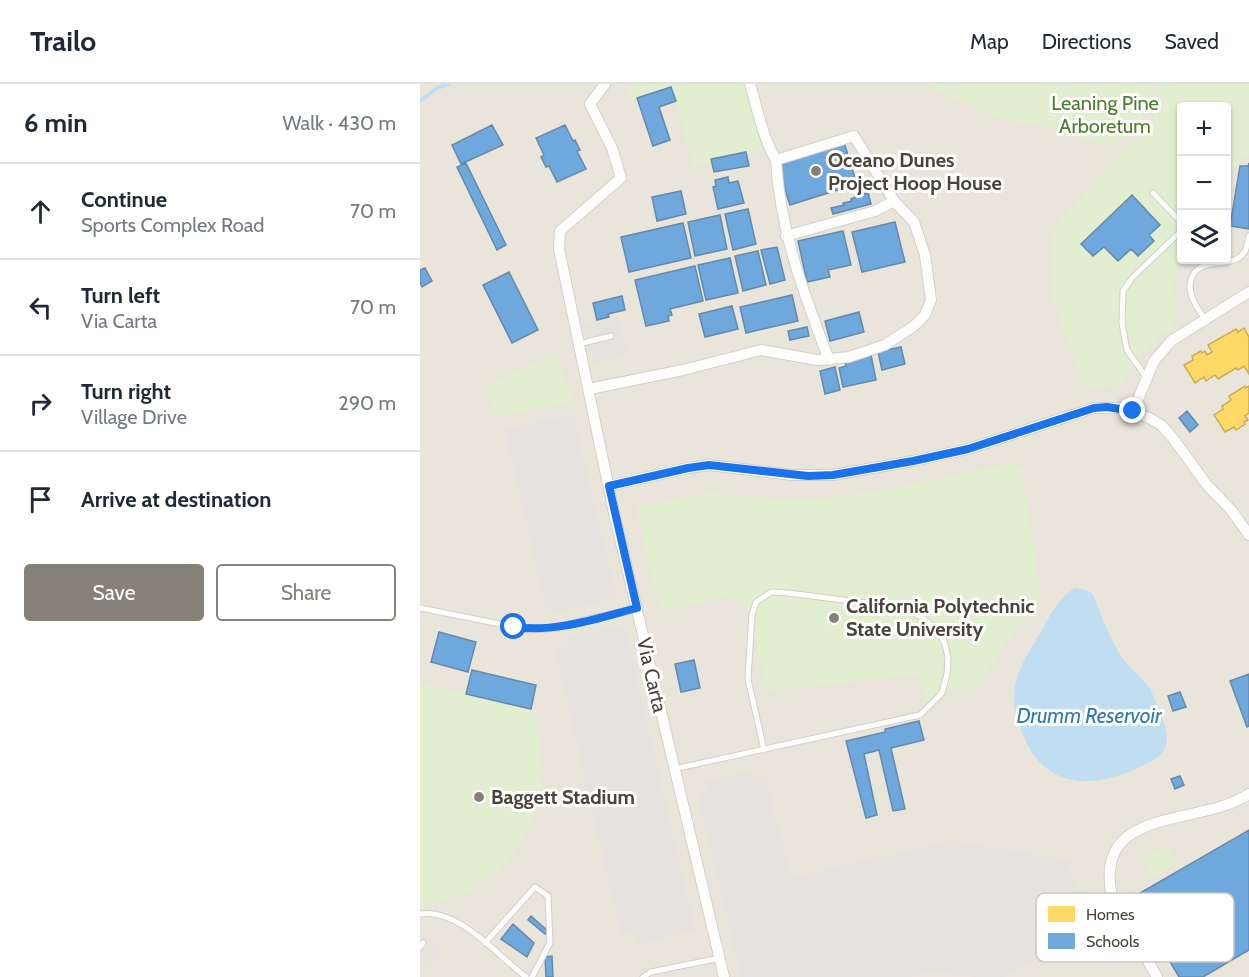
<!DOCTYPE html>
<meta charset="utf-8">
<style>
:root{--surface:#fff;--page:#f2f2f3;--text:#1f2937;--muted:#747a83;--line:#e0e1e3;--accent:#868178}
body{margin:0;font-family:Cabin,sans-serif;background:var(--page);color:var(--text)}
.controls{position:absolute;right:18px;top:18px;display:grid;overflow:hidden;border-radius:6px;box-shadow:0 2px 4px #0004}
.controls button{width:54px;height:54px;display:grid;place-items:center;padding:0;border:0;border-bottom:2px solid var(--line);background:var(--surface);color:var(--text);font:30px sans-serif}
.stop{position:absolute;width:18px;height:18px;margin:-14px;border:4px solid #1a73e8;border-radius:50%;background:#fff}
.stop.end{background:#1a73e8;border-color:#fff;box-shadow:0 2px 6px #0008}
.list{margin:0;padding:0;list-style:none}
h2{display:flex;justify-content:space-between;align-items:center;height:78px;margin:0;padding:0 24px;font-size:26px}
h2 small{font-size:20px;font-weight:400;color:var(--muted)}
.list li{display:grid;grid-template-columns:39px 1fr auto;gap:18px;align-items:center;box-sizing:border-box;height:96px;padding:0 24px;border-top:2px solid var(--line)}
.list b{display:block;font-size:22px;white-space:nowrap}
.list p{margin:0;font-size:20px;white-space:nowrap;color:var(--muted)}
.list em{font-size:20px;font-style:normal;color:var(--muted)}
.actions{display:flex;gap:12px;padding:18px 24px}
.actions a{flex:1;padding:14px 0;border:2px solid var(--accent);border-radius:6px;text-align:center;font-size:21px;color:var(--accent)}
.actions .main{background:var(--accent);color:#fff}
.icon{flex:none;width:33px;height:33px;fill:none;stroke:currentColor;stroke-width:2;stroke-linecap:round;stroke-linejoin:round}
.map{position:relative;flex:none;width:829px;height:893px;overflow:hidden}
header{display:flex;align-items:center;gap:36px;box-sizing:border-box;height:84px;padding:0 30px;background:var(--surface);border-bottom:2px solid var(--line)}
header strong{font-size:28px}
nav{display:flex;gap:33px;margin-inline-start:auto;font-size:21px}
main{display:flex}
aside{flex:1;background:var(--surface)}
.map>svg:first-child{display:block}
</style>
<header>
<strong>Trailo</strong>
<nav><a>Map</a><a>Directions</a><a>Saved</a></nav>
</header>
<main>
<aside>
<h2>6 min<small>Walk · 430 m</small></h2>
<ul class="list">
<li><svg class="icon" aria-label="ahead" viewBox="0 0 24 24"><path d="M12 20V5M6 11l6-6 6 6"/></svg><div><b>Continue</b><p>Sports Complex Road</p></div><em>70 m</em></li>
<li><svg class="icon" aria-label="left" viewBox="0 0 24 24"><path d="M17 20v-9H6M10 6l-5 5 5 5"/></svg><div><b>Turn left</b><p>Via Carta</p></div><em>70 m</em></li>
<li><svg class="icon" aria-label="right" viewBox="0 0 24 24"><path d="M7 20v-9h11M14 6l5 5-5 5"/></svg><div><b>Turn right</b><p>Village Drive</p></div><em>290 m</em></li>
<li><svg class="icon" aria-label="arrive" viewBox="0 0 24 24"><path d="M6 21V4h12l-3 4 3 4H6"/></svg><div><b>Arrive at destination</b></div></li>
</ul>
<div class="actions"><a class="main">Save</a><a>Share</a></div>
</aside>
<div class="map">
<svg width="829" height="893" viewBox="0 0 829 893">
<rect width="100%" height="100%" fill="#f4f2ee"/>
<path fill="#eae5da" fill-rule="evenodd" d="M0,0H829V893H0ZM762,22H806V176H762Z"/>
<path fill="#e1eecf" d="M205,0H330L346,65L273,83L252,2L211,16Z
M504,0H734L723,36L699,58L686,62L628,43L596,38L573,32Z
M740,0H829V70C813,74 810,103 807,116L806,22H762V176C743,199 764,227 752,243C748,248 741,251 737,254C722,268 710,286 698,302L664,303L633,216V145L695,75L727,43L736,25Z
M135,271L154,317L76,333L65,301Z
M594,378L605,387L602,393L621,511L551,609C536,598 519,610 505,617L498,591L350,607L346,600L328,526C302,494 269,535 239,523L216,423L289,409L388,417L476,404Z
M0,599L114,626C117,648 124,672 122,694C117,763 66,812 0,823Z
M746,761L757,780L734,794L723,775Z"/>
<path fill="#e6e3df" d="M198,233L208,271L173,280L164,242Z
M153,330L197,514L127,530L85,346Z
M194,542L195,545L205,544L275,846L217,860L214,848L201,851L135,566L148,562L146,553Z
M333,687L335,696L345,693L371,793L530,757L651,776L650,785L667,849L584,893H555L504,886L490,893H321L277,710L287,707L285,698Z
M0,847L22,869L0,891Z"/>
<path fill="#c0ddf1" d="M655,504L663,505L672,509C681,530 689,552 701,572C708,583 720,591 728,602C734,610 747,644 747,653C747,672 733,677 718,684C674,705 625,705 604,653C599,640 593,627 594,613C594,589 610,566 622,546C631,530 638,514 655,504Z"/>
<path fill="#ffd966" stroke="#c9ac58" stroke-width="1.5" d="M824,244L829,253V290L824,282L818,286L816,284L798,295L795,291L786,297L784,293L775,299L764,281L773,276L772,272L781,267L782,269L785,267L787,271L792,268L788,261L816,245L818,248Z
M825,302L826,304L829,302V329L825,332L828,336L824,338L825,340L816,346L814,343L805,348L794,331L803,325L802,322L811,316L809,312Z"/>
<path fill="#6fa8dc" stroke="#648aab" stroke-width="1.5" d="M251,3L256,17L239,23L250,56L233,62L217,14Z
M72,41L83,61L41,80L32,61Z
M145,41L153,57L155,56L160,66L157,67L166,85L137,98L129,82L126,83L121,73L124,71L116,54Z
M424,58L435,94L422,98L424,104L370,121L357,80Z
M326,68L329,82L294,88L291,75Z
M46,79L86,161L77,166L37,83Z
M829,79V145L810,142L820,82H828Z
M308,93L309,99L318,97L324,119L298,125L293,103L296,102L295,96Z
M261,107L266,130L237,137L232,113Z
M448,108L451,120L413,130L411,124L424,121L423,119L432,117L431,115Z
M712,111L740,141L729,151L734,157L718,172L711,165L698,177L684,163L673,172L661,160Z
M328,125L336,160L313,166L305,130Z
M300,131L307,165L275,172L268,138Z
M475,138L485,178L442,188L432,148Z
M263,139L271,174L209,188L201,153Z
M423,147L431,181L408,186L410,193L387,198L378,157Z
M357,163L365,196L350,200L341,166Z
M338,167L346,201L323,207L315,172Z
M310,174L318,209L286,216L278,181Z
M275,182L283,217L250,225L252,231L248,232L249,237L226,242L215,196Z
M5,184L12,197L2,203L0,198V186Z
M89,188L118,246L92,259L63,201Z
M372,211L378,237L326,249L320,223Z
M202,212L205,226L188,230L189,233L177,236L173,219Z
M312,222L318,245L285,253L279,230Z
M439,228L444,248L410,257L405,237Z
M387,243L389,252L370,256L368,247Z
M481,263L485,280L462,286L458,268Z
M451,271L456,296L423,303L419,284L426,282L425,277Z
M415,283L420,306L405,310L400,287Z
M767,327L778,341L770,348L759,334Z
M19,548L56,558L48,588L11,578Z
M274,576L280,604L261,608L255,580Z
M52,586L116,601L111,625L46,610Z
M829,590V642L827,643L810,597Z
M760,608L766,623L753,627L748,612Z
M499,637L504,656L471,664L485,725L473,727L459,666L444,670L457,731L446,734L426,657L465,648V645Z
M760,692L764,701L755,705L751,695Z
M829,746V866L783,893H759L718,823L726,819L720,809Z
M111,832L128,847L125,850L108,836Z
M93,840L114,859L107,873L81,855Z
M132,872L133,893H126L125,873Z"/>
<g fill="none" stroke-linecap="round" stroke-linejoin="round">
<path stroke="#c0ddf1" stroke-width="4" d="M0,17L17,4L28,0"/>
<g stroke="#d2d0cb" stroke-width="7">
<path id="lane" d="M785,235C777,224 767,210 771,196C778,171 809,186 823,170C827,166 828,158 829,152
M159,260L191,252
M726,293L707,266L702,239L703,207L712,194L759,149L761,138L733,109
M0,524L110,546L127,545L216,524
M254,685L500,631L522,609L527,590L528,573L524,557L514,543L501,533L486,524L368,509L351,508L336,518L332,531L328,595L344,666
M0,830C39,824 77,871 106,893
M65,859L115,803L128,812L130,859L112,893
M0,863L3,859
M223,893L231,888L300,874"/>
</g>
<g stroke="#d2d0cb" stroke-width="12">
<path id="street" d="M185,0L170,20L192,64L201,94L140,147L139,165L194,429L304,893
M356,76C360,147 384,210 409,276
M366,152L455,127L474,117
M169,305L263,286L341,266L397,276L429,273L465,261L494,242L505,231L511,216L505,171L494,138L474,117L434,52L356,76C342,52 338,26 330,0
M713,327L734,277L751,257L829,208
M189,402L268,384L289,381L372,391H413L493,377L548,365L674,324H701L729,334L741,341L752,353L787,401L812,427L829,451
M737,893L692,812C672,721 780,743 829,710"/>
</g>
<use href="#lane" stroke="#fdfdfc" stroke-width="5"/>
<use href="#street" stroke="#fdfdfc" stroke-width="10"/>
</g>
<g fill="none" stroke-linecap="round" stroke-linejoin="round">
<path stroke="#1a73e8" stroke-width="8" d="M94,543C135,549 178,534 217,524L189,402L268,384L289,381L388,392L413,391L493,377L548,365L674,324L687,323L713,327"/>
</g>
<g fill="#868178" stroke="#fff" stroke-width="2">
<circle cx="396" cy="87" r="6"/>
<circle cx="414" cy="534" r="6"/>
<circle cx="59" cy="713" r="6"/>
</g>
<g text-anchor="middle" stroke-width="6" stroke-linejoin="round" paint-order="stroke">
<g font-size="20" fill="#4a7f2a" stroke="#fff">
<text x="685" y="26">Leaning Pine<tspan x="685" dy="23">Arboretum</tspan></text>
</g>
<g font-size="20" font-weight="bold" fill="#4b4439" stroke="#fff" text-anchor="start">
<text x="408" y="83">Oceano Dunes<tspan x="408" dy="23">Project Hoop House</tspan></text>
<text x="426" y="529">California Polytechnic<tspan x="426" dy="23">State University</tspan></text>
<text x="71" y="720">Baggett Stadium</text>
</g>
<g font-size="20" fill="#4b4439" stroke="#fff">
<text transform="translate(232 591) rotate(77)" y="7">Via Carta</text>
</g>
<g font-size="21" font-style="italic" fill="#2e7ab2" stroke="#fff">
<text x="669" y="639">Drumm Reservoir</text>
</g>
</g>
<rect x="616" y="809" width="198" height="69" rx="9" fill="#fff" stroke="#c9c7c4" stroke-width="1.5"/>
<rect x="628" y="822" width="27" height="16" fill="#ffd966"/>
<rect x="628" y="849" width="27" height="16" fill="#6fa8dc"/>
<g font-size="16" fill="#4b4439">
<text x="666" y="836">Homes</text>
<text x="666" y="863">Schools</text>
</g>
</svg>
<div class="controls">
<button>+</button>
<button>−</button>
<button><svg class="icon" aria-label="layers" viewBox="0 0 24 24"><path d="M12 4l9 5-9 5-9-5zM3 14l9 5 9-5"/></svg></button>
</div>
<div class="stop" style="left:94px;top:543px"></div>
<div class="stop end" style="left:713px;top:327px"></div>
</div>
</main>
